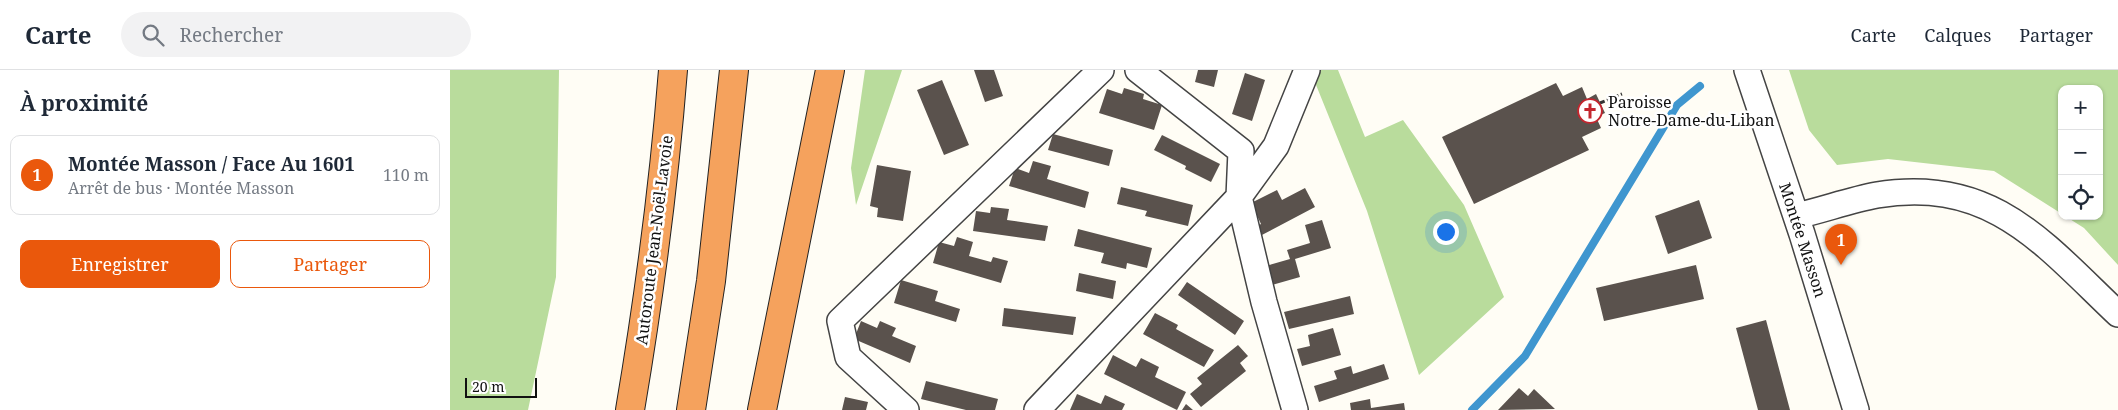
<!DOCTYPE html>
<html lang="fr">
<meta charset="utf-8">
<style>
:root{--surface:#fff;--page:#f2f2f3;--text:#1f2937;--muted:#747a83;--line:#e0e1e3;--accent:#ea580c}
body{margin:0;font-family:"Noto Serif",serif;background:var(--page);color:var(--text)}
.controls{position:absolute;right:15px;top:15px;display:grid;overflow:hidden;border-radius:10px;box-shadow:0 1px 4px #0004}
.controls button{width:45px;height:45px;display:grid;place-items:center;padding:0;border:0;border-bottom:1px solid var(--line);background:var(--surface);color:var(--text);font:25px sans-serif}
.scale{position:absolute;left:15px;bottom:12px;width:72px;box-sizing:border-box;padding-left:5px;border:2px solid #111;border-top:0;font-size:14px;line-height:18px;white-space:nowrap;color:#111;-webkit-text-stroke:4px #fff;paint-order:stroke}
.you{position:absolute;left:995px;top:161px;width:18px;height:18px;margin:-12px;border:4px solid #fff;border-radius:50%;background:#1a73e8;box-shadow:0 0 0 8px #1a73e833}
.badge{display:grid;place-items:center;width:32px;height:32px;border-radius:50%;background:var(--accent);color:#fff;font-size:16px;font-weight:700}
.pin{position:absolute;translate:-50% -41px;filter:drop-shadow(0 1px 2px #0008)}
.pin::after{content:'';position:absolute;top:26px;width:18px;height:15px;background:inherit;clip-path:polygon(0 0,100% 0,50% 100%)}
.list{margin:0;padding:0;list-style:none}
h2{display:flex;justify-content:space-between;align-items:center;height:65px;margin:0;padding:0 20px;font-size:21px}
h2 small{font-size:16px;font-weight:400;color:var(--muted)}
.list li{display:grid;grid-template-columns:32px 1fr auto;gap:15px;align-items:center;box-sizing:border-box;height:80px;margin:0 10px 10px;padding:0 10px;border:1px solid var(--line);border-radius:10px}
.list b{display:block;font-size:19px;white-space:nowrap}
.list p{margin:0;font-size:16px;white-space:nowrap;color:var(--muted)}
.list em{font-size:16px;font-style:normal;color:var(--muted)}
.actions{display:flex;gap:10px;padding:15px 20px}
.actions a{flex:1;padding:11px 0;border:1px solid var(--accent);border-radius:10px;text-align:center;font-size:18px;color:var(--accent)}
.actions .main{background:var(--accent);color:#fff}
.icon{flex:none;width:28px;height:28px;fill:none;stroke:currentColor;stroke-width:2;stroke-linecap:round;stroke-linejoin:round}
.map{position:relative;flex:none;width:1668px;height:340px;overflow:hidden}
header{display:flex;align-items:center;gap:30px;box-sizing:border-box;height:70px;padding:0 25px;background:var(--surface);border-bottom:1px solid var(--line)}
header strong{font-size:24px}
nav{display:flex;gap:28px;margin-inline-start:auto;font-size:18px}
.search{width:350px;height:45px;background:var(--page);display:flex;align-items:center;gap:12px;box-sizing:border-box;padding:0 18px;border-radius:28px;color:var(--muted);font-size:19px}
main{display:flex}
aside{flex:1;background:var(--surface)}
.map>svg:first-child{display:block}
</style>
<header>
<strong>Carte</strong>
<div class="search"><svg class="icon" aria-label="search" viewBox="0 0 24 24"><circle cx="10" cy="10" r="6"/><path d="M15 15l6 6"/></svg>Rechercher</div>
<nav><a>Carte</a><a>Calques</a><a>Partager</a></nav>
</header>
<main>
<aside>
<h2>À proximité<small></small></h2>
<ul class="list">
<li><span class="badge">1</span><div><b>Montée Masson / Face Au 1601</b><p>Arrêt de bus · Montée Masson</p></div><em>110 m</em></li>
</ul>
<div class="actions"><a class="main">Enregistrer</a><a>Partager</a></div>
</aside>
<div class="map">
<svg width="1668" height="340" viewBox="0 0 1668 340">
<rect width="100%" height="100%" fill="#fffdf5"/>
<path fill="#b9dc9c" d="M0,0H109L106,207L78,340H0Z
M415,0H452L406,135L401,98Z
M860,0H888L915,67L953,50L1014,135L1054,227L969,305L917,141Z
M1339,0H1668V195L1634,158L1615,146H1649V19H1612V144L1544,101L1438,89L1387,95L1359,60Z"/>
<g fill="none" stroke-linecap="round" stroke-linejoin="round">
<path stroke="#3f96cf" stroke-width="8" d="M1022,340L1075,286L1227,35L1250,16"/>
</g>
<path fill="#5a524d" d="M524,0H544L553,26L535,32Z
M748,0H768L764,17L745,12Z
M795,3L815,10L802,51L782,44Z
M492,10L519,75L494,85L467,20Z
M1106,13L1113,26L1132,17L1137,29L1146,24L1155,43L1146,47L1151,58L1132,67L1139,80L1024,134L992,67Z
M674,18L694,24L693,29L712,35L704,60L649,43L657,19L672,24Z
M603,64L663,80L659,96L598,80Z
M712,65L770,94L761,112L735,99L736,96L704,80Z
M583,91L601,96L597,109L639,122L635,138L559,116L565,98L579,103Z
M427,95L461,101L453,151L427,147L428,138L420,136Z
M671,117L743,135L738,156L695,146L697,141L667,134Z
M855,118L865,137L808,167L803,158L811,154L801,133L827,120L832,130Z
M1249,130L1262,168L1218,184L1205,146Z
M541,137L559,139L557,150L598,156L595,171L523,161L526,141L540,143Z
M872,150L881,178L845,189L850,207L822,215L816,196L840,189L837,180L860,173L855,155Z
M628,159L702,178L697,198L677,193L676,199L651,193L654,183L624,176Z
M507,167L523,172L519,186L541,192L543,187L558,191L551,213L483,193L489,172L504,176Z
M1246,195L1254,229L1154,251L1146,218Z
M629,203L666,211L663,229L626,221Z
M451,210L488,221L485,231L510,239L506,252L444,233Z
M737,212L794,251L785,265L728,225Z
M900,226L904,244L839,259L834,242Z
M554,238L626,247L623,265L552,256Z
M705,243L728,255L726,259L764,280L754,297L693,264Z
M1316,250L1340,340H1308L1286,258Z
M411,251L427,258L430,251L446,258L442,266L466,276L460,293L404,269Z
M883,258L891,285L852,296L847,279L860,276L858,265Z
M788,275L798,286L790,293L796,301L751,337L740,324L752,314L747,308Z
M663,285L686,297L691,288L709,297L705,307L736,322L727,340L654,304Z
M934,294L939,309L869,332L864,316L887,309L884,301L901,296L903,304Z
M476,311L548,329L545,340H516L471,329Z
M1069,318L1078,326L1084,319L1105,339L1048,340Z
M627,324L651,334L655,325L675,334L672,340H620Z
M395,327L418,332L416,340H392Z
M920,329L921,338L954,333L955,340H901L900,333Z
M736,334L743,340H732Z"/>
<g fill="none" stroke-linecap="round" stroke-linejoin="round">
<g stroke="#444" stroke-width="28">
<path id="minor" d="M688,0L791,81L789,127L814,232L845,340
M1297,0L1352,164L1406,340
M1346,146C1373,140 1400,130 1427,125C1542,106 1594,174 1668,244
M456,340L398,287L390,251L651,0
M587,340L789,127L826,76L857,0"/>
</g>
<g stroke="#222" stroke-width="30">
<path id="highway" d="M180,340C199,228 214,114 223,0
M241,340L261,211L284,0
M312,340L380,0"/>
</g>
<path stroke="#333" stroke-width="3" stroke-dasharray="5 2.5" stroke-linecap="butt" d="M1150,33L1172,24"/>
<use href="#minor" stroke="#fff" stroke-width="25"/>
<use href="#highway" stroke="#f5a25d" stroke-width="28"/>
</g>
<defs>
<g id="church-ring" transform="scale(1.25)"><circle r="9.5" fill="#fff" stroke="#c4262e" stroke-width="1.5"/><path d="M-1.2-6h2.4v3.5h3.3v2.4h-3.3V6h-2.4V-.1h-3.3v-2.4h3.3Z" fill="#c4262e"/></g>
</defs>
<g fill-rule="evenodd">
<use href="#church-ring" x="1140" y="41"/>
</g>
<g text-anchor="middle" stroke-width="5" stroke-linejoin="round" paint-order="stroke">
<g font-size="16" fill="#111" stroke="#fff" text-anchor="start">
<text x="1158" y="38">Paroisse<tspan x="1158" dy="18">Notre-Dame-du-Liban</tspan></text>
</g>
<g font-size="16" fill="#111" stroke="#fff">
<text transform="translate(204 170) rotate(-83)" y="6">Autoroute Jean-Noël-Lavoie</text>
<text transform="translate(1353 170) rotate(72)" y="6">Montée Masson</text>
</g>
</g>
</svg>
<div class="controls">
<button>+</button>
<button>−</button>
<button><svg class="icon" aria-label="locate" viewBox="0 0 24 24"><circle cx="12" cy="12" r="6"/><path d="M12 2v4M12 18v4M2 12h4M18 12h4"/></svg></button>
</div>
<div class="scale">20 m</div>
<div class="you"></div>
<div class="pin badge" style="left:1391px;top:195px">1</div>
</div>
</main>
